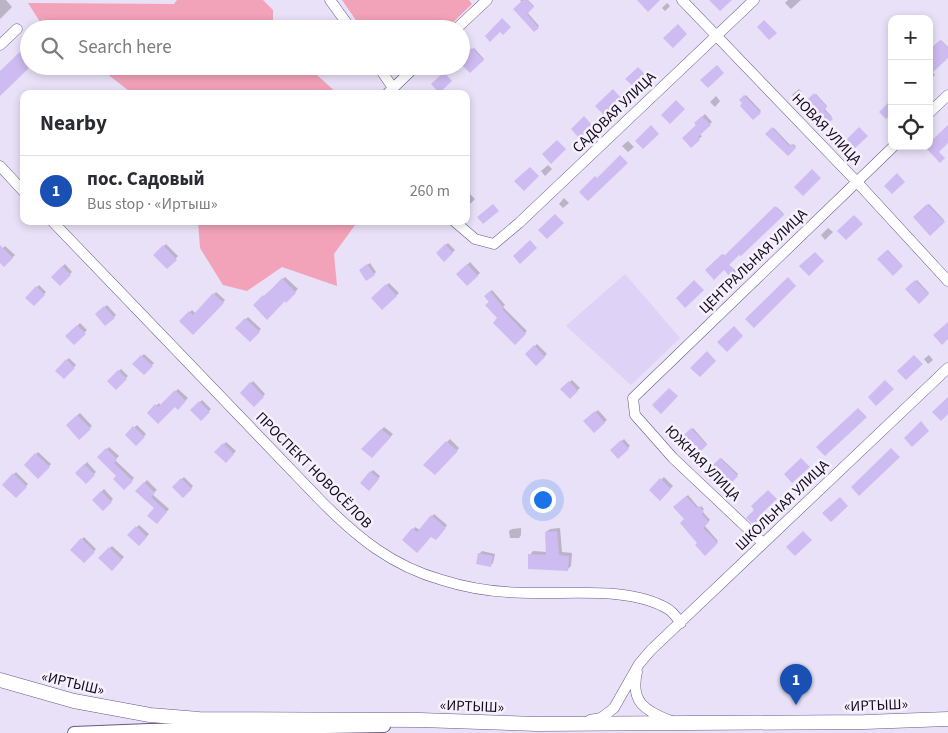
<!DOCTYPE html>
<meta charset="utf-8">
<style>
:root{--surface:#fff;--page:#f2f2f3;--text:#2b2b33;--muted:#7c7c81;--line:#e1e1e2;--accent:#ea580c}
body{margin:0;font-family:"Source Sans 3",sans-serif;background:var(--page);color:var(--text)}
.controls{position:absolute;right:15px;top:15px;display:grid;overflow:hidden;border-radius:10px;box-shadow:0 2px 8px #0003}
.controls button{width:45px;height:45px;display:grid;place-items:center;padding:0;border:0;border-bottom:1px solid var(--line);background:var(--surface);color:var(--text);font:25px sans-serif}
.you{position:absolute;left:542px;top:499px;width:18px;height:18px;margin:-12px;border:4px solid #fff;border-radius:50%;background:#1a73e8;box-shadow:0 0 0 8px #1a73e833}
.badge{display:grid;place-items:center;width:32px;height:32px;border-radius:50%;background:var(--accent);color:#fff;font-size:16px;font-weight:700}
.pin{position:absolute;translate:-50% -41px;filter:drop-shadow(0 1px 2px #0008)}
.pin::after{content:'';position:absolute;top:26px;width:18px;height:15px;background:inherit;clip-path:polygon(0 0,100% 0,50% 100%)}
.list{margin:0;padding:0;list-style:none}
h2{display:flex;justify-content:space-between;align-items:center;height:65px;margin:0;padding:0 20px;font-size:21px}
h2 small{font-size:16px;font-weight:400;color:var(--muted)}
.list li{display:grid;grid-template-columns:32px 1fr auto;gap:15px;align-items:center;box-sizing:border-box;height:70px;padding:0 20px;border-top:1px solid var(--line)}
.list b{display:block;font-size:19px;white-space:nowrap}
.list p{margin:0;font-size:16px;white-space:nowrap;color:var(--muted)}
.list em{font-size:16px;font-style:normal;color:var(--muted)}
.icon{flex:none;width:28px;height:28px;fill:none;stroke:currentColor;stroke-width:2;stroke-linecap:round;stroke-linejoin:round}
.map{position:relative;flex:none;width:948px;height:733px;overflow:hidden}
.search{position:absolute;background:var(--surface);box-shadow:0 2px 8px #0003;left:20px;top:20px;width:450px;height:55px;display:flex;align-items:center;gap:12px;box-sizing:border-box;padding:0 18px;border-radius:28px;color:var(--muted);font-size:19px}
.panel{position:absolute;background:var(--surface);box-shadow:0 2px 8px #0003;left:20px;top:90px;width:450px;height:135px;border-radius:10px}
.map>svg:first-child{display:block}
</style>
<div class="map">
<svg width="948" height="733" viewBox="0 0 948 733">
<rect width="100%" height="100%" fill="#e9e1f8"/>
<path fill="#dfd2f7" d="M625,274L680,338L631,385L566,326Z"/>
<path fill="#f2a2b9" d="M177,0H263L273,10V29H47L42,25L28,3L174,4Z
M342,0H469L472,4L446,29H362Z
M97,66H307L338,94H133Z
M198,221H358L334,254L337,286L282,267L247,291L223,285L200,248Z"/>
<path fill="#0003" d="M0,0H6L12,7L0,19Z
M520,0H528L534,6L527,12L539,26L534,30L515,9L522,2Z
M788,0H801L791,9L785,3Z
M667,3L670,6L665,11L662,8Z
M941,40L948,47V56L932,71L935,75L929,81V52Z
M474,48L484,59L470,72L461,59Z
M630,89L633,92L628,97L625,93Z
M799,89L802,92L795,98L792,95Z
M816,94L827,106L824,108L832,117L822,127L824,120L807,102Z
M746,95L761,111L753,118L741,100Z
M716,96L720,101L715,107L710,102Z
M705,114L712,122L699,134L702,136L691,146L697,125L696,123Z
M774,128L791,146L793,144L796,146L788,154L767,134Z
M628,141L634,147L628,152L622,146Z
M548,165L552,169L545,176L541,171Z
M466,190L475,199L466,208Z
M564,198L569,203L563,208L559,204Z
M929,204L944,220L930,234L914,217Z
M777,207L784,214L728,264L736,271L731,276L724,268L706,270L723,254L725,256Z
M828,228L833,232L825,240L821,235Z
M448,243L455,250L444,260L437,253Z
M166,244L178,256L167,268L155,255Z
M5,246L15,255L4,265L0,261V251Z
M888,250L902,265L893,274L878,259Z
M470,262L480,273L467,285L458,274Z
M370,263L376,272L374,274L363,268Z
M65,264L72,272L60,284L52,277Z
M285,277L298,289L286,301L285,299L254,305Z
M917,280L929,293L919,302L907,289Z
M389,283L399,293L382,308L373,298Z
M39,285L46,292L34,305L27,298Z
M492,290L505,305L503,307L527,331L515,343L485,296Z
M216,292L225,300L193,333L181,321L192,310L196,314Z
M107,305L116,315L105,325L96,314Z
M248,317L261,329L250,340L237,328Z
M80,323L87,330L74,343L67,336Z
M537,344L547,354L536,364L527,354Z
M144,354L154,363L144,373L134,364Z
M929,355L933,360L928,364L924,359Z
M69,358L76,365L64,378L56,371Z
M121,369L128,376L116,388L108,381Z
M572,380L580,388L570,397L562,389Z
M253,381L265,394L254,405L242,393Z
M178,389L188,398L178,408L175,405L148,413L159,403L161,406Z
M202,400L211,409L201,419L192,410Z
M598,410L607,420L594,431L585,421Z
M80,413L92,426L79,438L67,425Z
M137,425L146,434L136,445L126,435Z
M384,427L393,434L372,456L363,449Z
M693,428L707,444L698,452L684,437Z
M450,439L459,448L435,474L425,465Z
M624,439L630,446L618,457L612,450Z
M226,442L236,451L226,461L216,452Z
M109,447L119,456L115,460L134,478L124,489L118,476L99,457Z
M38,452L51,464L38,477L26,465Z
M721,458L738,474L729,483L713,467Z
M87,462L96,472L86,482L77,473Z
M373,470L380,476L372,487L371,472Z
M16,472L28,484L16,497L3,485Z
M184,477L193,486L183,497L174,487Z
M664,477L673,486L660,499L651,490Z
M147,480L157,490L152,494L169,509L157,522L155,508L137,491Z
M104,489L113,499L103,509L94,500Z
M688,495L699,508L701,506L704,509L702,511L710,520L704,525L718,541L705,554L685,519L675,507Z
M434,514L447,525L436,539L431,535L404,540L415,527L420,530Z
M139,525L149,534L139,545L129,535Z
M521,528V535L519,538H510L509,531L512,529Z
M560,528L562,552L572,553L571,566L567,570L530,555L533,551L547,552L546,532L550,529Z
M84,537L96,549L84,562L72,550Z
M112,546L124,557L112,569L100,558Z
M482,551L495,554L493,563L490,566L479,554Z"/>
<path fill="#cebbf1" d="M523,0H527L534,7L527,14L539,28L534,32L513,9Z
M637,0H660L648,12Z
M709,0H732L720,11Z
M502,18L511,27L503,35L500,32L490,42L485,36Z
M764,20L777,33L769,40L757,27Z
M678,24L687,34L673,48L663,38Z
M940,40L948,48V58L929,76V50Z
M29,43V68L0,96V71Z
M472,48L484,60L470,73L461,64V58Z
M717,65L724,73L708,88L700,80Z
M638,67L645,74L633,86L625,79Z
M444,72L452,81L439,93L431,84Z
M613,89L621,98L604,115L595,106Z
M814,93L827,107L824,110L833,119L822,129L818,124L822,120L805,102Z
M744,95L761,113L753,120L740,106L742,103L739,100Z
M892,99V113L886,119L879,112Z
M676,100L685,109L670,124L661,115Z
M584,116L592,125L579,138L571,129Z
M702,116L711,125L698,137L700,140L691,148L682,138L696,125L694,123Z
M651,125L659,134L643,149L635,141Z
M948,125V143L939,152L945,158L940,163L924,146H929V143Z
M772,127L789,146L792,144L796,148L788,156L765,134Z
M859,127L868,136L853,150L845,141Z
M557,140L566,149L551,164L542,154Z
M620,155L628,163L588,201L579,192L595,176L597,178Z
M530,167L539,176L524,191L514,181Z
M812,169L821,178L803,196L794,187Z
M897,173L905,182L892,194L884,186Z
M493,204L499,211L483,224L477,217Z
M927,204L945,222L930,236L913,217Z
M775,206L784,215L741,256L739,255L729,265L736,273L731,278L724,270L714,280L705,270L722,254L724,256Z
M555,214L564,223L547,239L538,230Z
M854,215L863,224L846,240L837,231Z
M530,240L537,248L520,264L513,256Z
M445,244L453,253L444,262L436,253Z
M0,245L13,258L4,267L0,263Z
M163,245L177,260L167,269L153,255Z
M887,250L903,266L893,276L877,259Z
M815,252L824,261L809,276L799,266Z
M367,264L375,275L366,281L359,270Z
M467,264L478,276L467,286L456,274Z
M62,266L71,275L60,286L51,277Z
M788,277L796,286L754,328L745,319Z
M282,278L296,293L286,303L285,301L267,320L253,305L263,295L264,297Z
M694,280L704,290L685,308L676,298Z
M915,280L929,294L919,304L905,289Z
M386,284L397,296L382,310L371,298Z
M36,286L45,295L34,306L25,298Z
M490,291L504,308L502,309L526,334L515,345L493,323L497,318L485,305L489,302L484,296Z
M213,293L224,303L193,335L179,321L189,311L193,315Z
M104,306L115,318L105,326L95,314Z
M245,318L260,332L250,342L235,328Z
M948,322V339L942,345L933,335Z
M77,325L86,334L74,345L65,336Z
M734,326L743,336L727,352L717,342Z
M534,345L545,357L536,366L525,354Z
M707,351L716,361L700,377L690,368Z
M141,355L153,366L144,375L132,364Z
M914,355L923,364L906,380L897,371Z
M66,359L75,368L64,379L55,371Z
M118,370L127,379L116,390L107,381Z
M885,380L894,389L876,406L868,397Z
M569,381L578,391L570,399L560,389Z
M250,382L264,397L254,407L240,393Z
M669,388L678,396L661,414L652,405Z
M175,390L186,401L178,410L175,407L158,424L147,413L155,404L158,407Z
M948,397V414L941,421L932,412Z
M199,401L210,412L201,421L190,410Z
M858,408L867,417L825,456L816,447Z
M595,411L605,423L594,433L583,421Z
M77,415L91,429L79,440L66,425Z
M921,421L929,431L912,447L904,438Z
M133,426L145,437L136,446L125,435Z
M691,428L707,445L698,454L682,437Z
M381,429L391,437L372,458L361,449Z
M621,440L629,449L618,459L610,450Z
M446,441L458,451L435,475L423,465Z
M223,443L234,454L226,463L214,452Z
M106,448L117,459L114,463L133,481L124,490L113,479L116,476L97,457Z
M891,448L900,457L859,496L851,487Z
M35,453L50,467L38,479L24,465Z
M720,458L738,476L729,485L711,467Z
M801,458L810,467L792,483L784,474Z
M84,464L95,475L86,484L75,473Z
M370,471L379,479L369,491L360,483Z
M13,473L27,487L16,498L2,485Z
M181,478L192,489L183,498L172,487Z
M660,478L671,489L660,501L649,490Z
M144,482L155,493L151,497L167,512L157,524L147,516L154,508L135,491Z
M768,490L777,499L759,516L761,518L754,525L746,518L754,510L751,506Z
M101,491L112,502L103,511L92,500Z
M686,496L697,508L699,506L704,512L702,514L709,522L703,528L718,543L705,556L695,545L697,543L680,523L684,519L673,507Z
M840,497L848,506L831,522L822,513Z
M431,515L446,528L436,540L431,537L417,553L402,540L412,528L417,532Z
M136,526L147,537L139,546L127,535Z
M557,531L559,555L569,556L568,571L528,569V554L546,555L545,532Z
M803,531L812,540L795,556L786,547Z
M81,538L95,552L84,563L70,550Z
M109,547L122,560L112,571L98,558Z
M478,553L493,556L491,567L476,564Z"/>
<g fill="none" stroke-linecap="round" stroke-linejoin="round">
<g stroke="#695787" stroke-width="11">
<path id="minor" d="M330,0L351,29
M682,0L856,181L948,281
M456,29L487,0
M0,45L17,29
M378,66L393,88
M387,94L416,66
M929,113L948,95
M0,166L24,192
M52,221L322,502C358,538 392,566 442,580C470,589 503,593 532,593C574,594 631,587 668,609C673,612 677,618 681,623
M454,221L475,239L494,244L519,223L754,0
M763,543L673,458L635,415L633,398L894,146
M637,672C630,702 645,711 671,721
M590,720L601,718L614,708L639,664L651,650L948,368"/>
</g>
<g stroke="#695787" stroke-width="14">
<path id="major" d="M74,733L149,730L384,726"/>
</g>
<g stroke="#695787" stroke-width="15">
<path id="highway" d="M0,680L74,701L150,715L199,719L420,720L537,724L865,722L948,719"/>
</g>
<use href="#minor" stroke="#fff" stroke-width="10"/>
<use href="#major" stroke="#fff" stroke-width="12"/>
<use href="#highway" stroke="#fff" stroke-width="14"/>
</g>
<g text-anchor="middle" stroke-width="5" stroke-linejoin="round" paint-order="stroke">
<g font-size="15" fill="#120a1d" stroke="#f5f1fc">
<text transform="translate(614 112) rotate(-44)" y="5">САДОВАЯ УЛИЦА</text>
<text transform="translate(827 129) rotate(46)" y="5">НОВАЯ УЛИЦА</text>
<text transform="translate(753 261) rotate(-44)" y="5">ЦЕНТРАЛЬНАЯ УЛИЦА</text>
<text transform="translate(703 463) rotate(45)" y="5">ЮЖНАЯ УЛИЦА</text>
<text transform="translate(314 470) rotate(45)" y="5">ПРОСПЕКТ НОВОСЁЛОВ</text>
<text transform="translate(782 505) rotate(-44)" y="5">ШКОЛЬНАЯ УЛИЦА</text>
<text transform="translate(73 683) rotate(13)" y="5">«ИРТЫШ»</text>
<text transform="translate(876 705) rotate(-2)" y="5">«ИРТЫШ»</text>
<text transform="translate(472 706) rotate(2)" y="5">«ИРТЫШ»</text>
</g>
</g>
</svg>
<div class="controls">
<button>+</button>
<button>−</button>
<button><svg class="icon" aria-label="locate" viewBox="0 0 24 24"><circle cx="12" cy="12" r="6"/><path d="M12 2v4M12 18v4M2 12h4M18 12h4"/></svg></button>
</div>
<div class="you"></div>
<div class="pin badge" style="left:796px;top:705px;background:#1a4fb4">1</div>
<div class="search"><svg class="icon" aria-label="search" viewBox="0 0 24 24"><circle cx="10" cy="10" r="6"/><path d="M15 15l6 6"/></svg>Search here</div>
<section class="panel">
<h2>Nearby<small></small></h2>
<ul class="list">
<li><span class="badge" style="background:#1a4fb4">1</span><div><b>пос. Садовый</b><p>Bus stop · «Иртыш»</p></div><em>260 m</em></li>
</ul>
</section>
</div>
